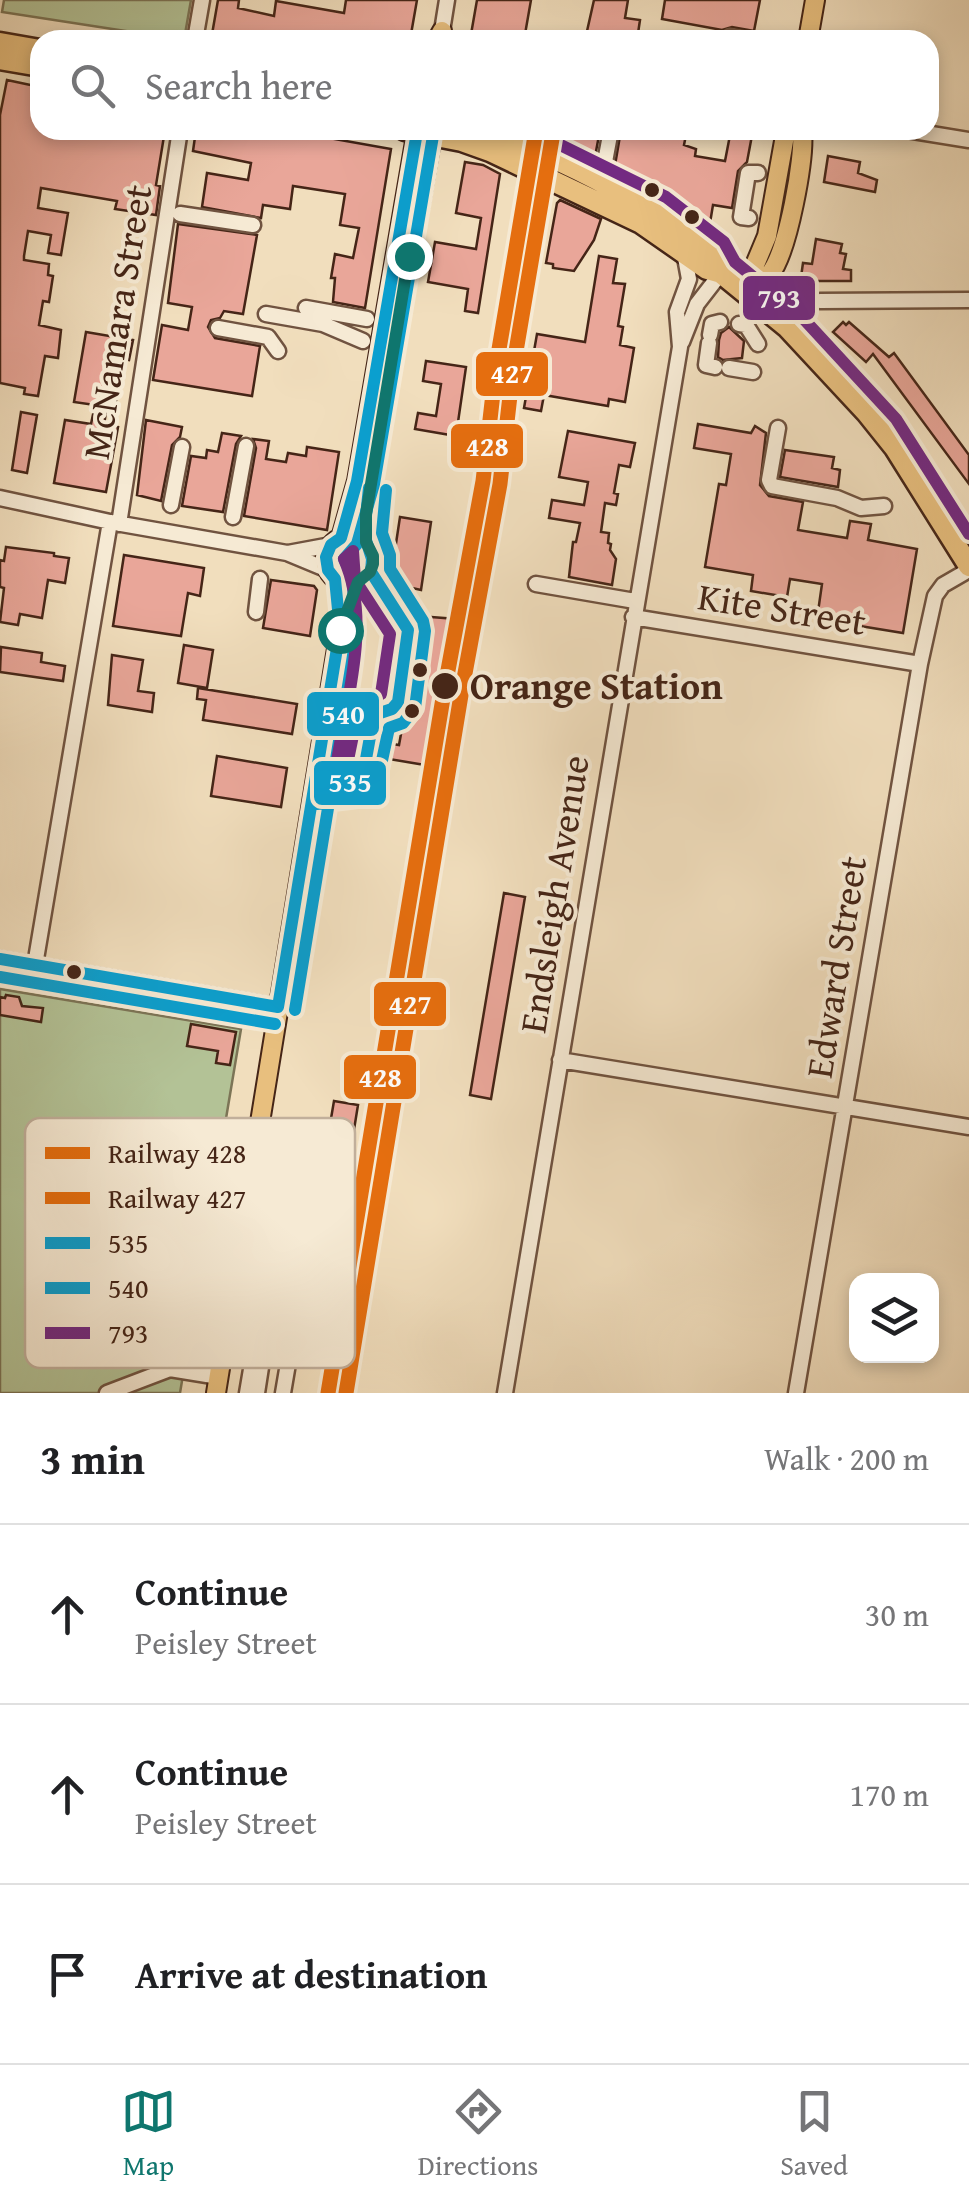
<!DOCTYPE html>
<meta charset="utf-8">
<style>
:root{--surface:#fff;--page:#f2f2f2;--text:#202124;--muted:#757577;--line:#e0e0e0;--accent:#0f766e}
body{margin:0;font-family:"Gentium Book Plus",serif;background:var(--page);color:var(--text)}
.controls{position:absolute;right:30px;bottom:30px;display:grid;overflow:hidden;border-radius:20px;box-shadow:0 5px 15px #0003}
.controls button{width:90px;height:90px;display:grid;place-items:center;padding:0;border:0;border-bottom:2px solid var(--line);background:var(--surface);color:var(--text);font:50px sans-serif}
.stop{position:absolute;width:30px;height:30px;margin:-22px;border:8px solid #0f766e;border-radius:50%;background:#fff}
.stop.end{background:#0f766e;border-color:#fff;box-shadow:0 2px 10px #0008}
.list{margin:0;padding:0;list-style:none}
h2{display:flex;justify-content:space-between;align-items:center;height:130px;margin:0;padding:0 40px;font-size:42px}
h2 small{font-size:32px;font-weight:400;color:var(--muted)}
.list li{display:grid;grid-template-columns:65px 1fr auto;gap:30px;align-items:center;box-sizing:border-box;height:180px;padding:0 40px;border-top:2px solid var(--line)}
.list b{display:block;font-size:38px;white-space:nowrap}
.list p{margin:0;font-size:32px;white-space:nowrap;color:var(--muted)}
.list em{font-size:32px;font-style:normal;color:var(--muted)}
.icon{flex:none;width:55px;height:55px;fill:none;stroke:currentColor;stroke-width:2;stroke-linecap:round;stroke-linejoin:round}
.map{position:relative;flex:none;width:969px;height:1393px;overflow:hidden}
.search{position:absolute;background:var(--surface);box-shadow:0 5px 15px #0003;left:30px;right:30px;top:30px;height:110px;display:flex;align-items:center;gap:25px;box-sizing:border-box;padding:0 35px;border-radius:30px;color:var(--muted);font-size:38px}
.sheet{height:670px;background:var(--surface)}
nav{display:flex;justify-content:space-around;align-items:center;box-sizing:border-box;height:140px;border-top:2px solid var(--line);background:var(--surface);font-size:28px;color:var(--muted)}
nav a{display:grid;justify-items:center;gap:5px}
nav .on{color:var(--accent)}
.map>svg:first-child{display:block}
</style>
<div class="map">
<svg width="969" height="1393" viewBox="0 0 969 1393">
<rect width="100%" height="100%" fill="#f1debd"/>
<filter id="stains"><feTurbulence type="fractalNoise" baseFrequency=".002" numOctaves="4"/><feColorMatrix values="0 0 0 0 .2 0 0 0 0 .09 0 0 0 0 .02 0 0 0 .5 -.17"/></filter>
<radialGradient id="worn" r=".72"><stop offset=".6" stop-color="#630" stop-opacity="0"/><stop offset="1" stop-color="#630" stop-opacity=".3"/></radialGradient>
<path fill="#b3c296" stroke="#7c7456" stroke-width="2.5" d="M4,0H191L184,40L2,12Z
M0,989L241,1029L180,1393H0Z"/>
<path fill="#e9a699" stroke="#452517" stroke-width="2.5" d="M218,0H239L238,8L274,16L276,1L344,13L346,0H417L410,40H211Z
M477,0H531L524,40H470Z
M594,0H628L625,18L640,20L637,40H585Z
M665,0H760L754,31L732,27L722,30L662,19Z
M7,80L40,87V130H165L156,185L160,186L156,215L115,209L117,201L41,188L38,208L68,213L61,255L48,253L51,235L28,231L24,256V260L49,264L48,275L53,276L49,302L43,301L39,325L61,330L58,358L45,356L38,396L24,394L25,388L0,383V115Z
M196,130H284L391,149L365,308L333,302L335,278H331L335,254L353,258L359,228L340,225L345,194L293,186L290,209L263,205L261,218L202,207L207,173L248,180L251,163L193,151Z
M568,130H600L594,162L564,148Z
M621,130H687L684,145L696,149L695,156L725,161L731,130H753L747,162L738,171L732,208L713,205L709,229L675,200L614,171Z
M828,156L860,162L858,173L877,180L875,192L824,182Z
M465,162L483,165L500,174L478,313L465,311L468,289L428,282L435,242L476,249L481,218L456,213Z
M560,200L601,219L594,240L574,271L553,268V264L546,263L557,203Z
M178,224L257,235L243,314L224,311L220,318L211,320L208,327L215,338L260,346L252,396L153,380L162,325L188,330L192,307L168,303Z
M816,239L842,244L840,253L846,254L843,269L851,270V281H805L801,277L803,263L812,264Z
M599,256L617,259L613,283L625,284L618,326L623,327L620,345L634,348L625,402L609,399L608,406L544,395L541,411L524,408L537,334L585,342Z
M843,322L846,325L849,322L889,357L894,353L969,455V484L873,354L866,362L833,332Z
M729,327L744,341L742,358L723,360L718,357L719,340L721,333Z
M86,332L133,340L129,360L124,359L116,401L108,399L104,425L118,427L106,492L54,483L65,420L91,424L95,405L74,402Z
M426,361L466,367L456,436L415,429L418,413L436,416L441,384L423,381Z
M21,412L37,415L27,473L12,470Z
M146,420L182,427L180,437L172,445L161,501L137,495Z
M698,424L751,433L755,426L766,433L760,485L769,496L803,502L798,530L847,538L850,521L871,524L868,540L917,549L903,633L817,619L822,584L790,579L787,597L751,591L753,575L705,567L719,484L726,485L731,454L694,448Z
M568,431L635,443L630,467L619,465L614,493L618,494L616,505L605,503L601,532L609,533L608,543L611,544L610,550L616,559L612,585L569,577L573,542H576L580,523L549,518L552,500L584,505L588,482L559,477Z
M222,433L241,436L236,444L223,512L182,506L191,456L206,458L207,450L218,452Z
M253,439L269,441L266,459L286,462L288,453L306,456L307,447L339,452L327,530L244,516L256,448Z
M785,450L834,457L832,468L840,470L838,487L780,477Z
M400,517L431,522L421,590L390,583Z
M6,547L54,553V556L69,558L65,583L48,580L42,618L20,614L18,625L0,622L4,588L0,587V560L4,561Z
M124,555L204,568L200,596L188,593L181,636L113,626Z
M271,580L314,586L317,590L310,636L263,628Z
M431,617L456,619L431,766L377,757L380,742L399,745L403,723H407L423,629L429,630Z
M184,645L213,650L207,688L178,683Z
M1,647L42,653L41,662L65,666L63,681L0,672Z
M112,655L143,660L138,691L154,693L152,712L108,705Z
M198,688L297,704L292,734L203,720L206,700L197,699Z
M217,756L287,768L281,807L211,796Z
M504,893L525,897L491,1099L470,1095Z
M6,995L19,997L22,1006L43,1008L41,1022L0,1015V997L5,998Z
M191,1024L236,1032L230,1065L216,1063L218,1051L187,1046Z
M334,1101L358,1105L340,1216L315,1212Z"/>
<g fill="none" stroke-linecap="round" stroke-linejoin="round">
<g stroke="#705340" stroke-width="19">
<path id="minor" d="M442,31L447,0
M195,40L202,0
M727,40L730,37L748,40
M907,130L969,140
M604,167L611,130
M180,214L253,225
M749,218L741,217L748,173H758
M820,301L969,300
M306,308L367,319
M266,314L323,324L363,341
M739,324L746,325L758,344
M218,328L268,337L278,351
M710,335L712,324L720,322
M682,342L697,304L721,273
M709,343L706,365L715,367
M729,368L753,372
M778,428L769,480L772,486L837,498L861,508L884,506
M0,498L110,522L287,553L328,570
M171,505L182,447
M233,517L246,446
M119,524L180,130
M288,553L331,545
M536,584L635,601
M256,612L260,579
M633,617L920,664
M315,787L362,781L374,715L392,709L398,702L408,630L371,572
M0,959L278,1007
M35,965L110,522
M560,1060L969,1127
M225,1341L290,1352L283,1393
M107,1393L170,1369L219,1377
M247,1393L255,1346
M257,1393L264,1348
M505,1393L680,347L677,312L689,279L684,252
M796,1393L920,664L935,596L943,585L969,570"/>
</g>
<g stroke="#452517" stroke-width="22">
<path id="major" d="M437,40L442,31
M808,40L815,0
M744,291C753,286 764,282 770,274C788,251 805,158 802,130
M744,291L767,236L786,130
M326 560a24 24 0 1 1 48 0a24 24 0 1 1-48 0Z
M341,538L357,481L417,130
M365,542L369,487L433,130
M216,1393L340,630L358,582"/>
</g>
<g stroke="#452517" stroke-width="25">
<path id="highway" d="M0,43L40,50
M0,59L40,66
M405,130L462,141L490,151L641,223L707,269L721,273L787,327L867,413L895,448L969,566
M482,130C535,145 702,224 721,273"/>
</g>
<use href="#minor" stroke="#f6ead4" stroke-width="14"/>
<use href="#major" stroke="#e8bf7e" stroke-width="18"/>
<use href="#highway" stroke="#e8bf7e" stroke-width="20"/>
<g stroke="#f6ead4" stroke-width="20">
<path id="bus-1" d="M315,787L362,781L374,715L392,709L398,702L408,630L371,572L372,559L364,534L369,488
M0,959L278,1007
M278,1007L340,630L335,579L328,570L326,557L331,545L341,538L357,481L417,132L405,130"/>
</g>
<g stroke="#f6ead4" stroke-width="20">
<path id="bus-2" d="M317,804L366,798L375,793L389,728L403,723L415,708L425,631L423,621L390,569V555L382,533L386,490
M0,977L275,1024
M295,1010L357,631L352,576L344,559L357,544L374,484L434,130"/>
</g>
<g stroke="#f6ead4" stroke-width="20">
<path id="bus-3" d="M530,130L666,197L724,242L735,262L800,315L896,419L969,534
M353,551L355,580L390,634L381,694L359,706L347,765L336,767C346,701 372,622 344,559Z"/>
</g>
<use href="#bus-1" stroke="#0a9fcf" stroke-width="12"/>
<use href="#bus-2" stroke="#0a9fcf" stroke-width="12"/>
<use href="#bus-3" stroke="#732a82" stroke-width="12"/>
<g stroke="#f6ead4" stroke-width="22">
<path id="rail-1" d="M328,1393L444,692L483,481L496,367L536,130"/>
</g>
<g stroke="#f6ead4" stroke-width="22">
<path id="rail-2" d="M346,1393L461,695L500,484L513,369L553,133"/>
</g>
<use href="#rail-1" stroke="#e56e0f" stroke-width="15"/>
<use href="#rail-2" stroke="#e56e0f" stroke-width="15"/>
</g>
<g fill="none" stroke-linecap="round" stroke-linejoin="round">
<path stroke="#0f766e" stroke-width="12" d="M340,630L358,582L370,572L373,564V556L366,542V514L409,256"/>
</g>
<g fill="#452517" stroke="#f6ead4" stroke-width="4">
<circle cx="652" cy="190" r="9"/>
<circle cx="692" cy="217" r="9"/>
<circle cx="420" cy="670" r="9"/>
<circle cx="445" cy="686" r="15"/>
<circle cx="412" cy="711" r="9"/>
<circle cx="74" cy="972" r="9"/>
</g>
<g text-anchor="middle" stroke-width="8" stroke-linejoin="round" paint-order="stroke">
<g font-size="38" fill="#452517" stroke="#f6ead4">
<text transform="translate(117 322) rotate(-81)" y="13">McNamara Street</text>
<text transform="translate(782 609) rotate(9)" y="13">Kite Street</text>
<text transform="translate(554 894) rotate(-81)" y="13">Endsleigh Avenue</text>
<text transform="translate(836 967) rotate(-81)" y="13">Edward Street</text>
</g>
<g font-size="38" font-weight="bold" fill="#452517" stroke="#f6ead4" text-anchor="start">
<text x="470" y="699">Orange Station</text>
</g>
</g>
<rect x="25" y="1118" width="330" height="250" rx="15" fill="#f6ead4" stroke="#c1af9b" stroke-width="2.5"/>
<rect x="45" y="1147" width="45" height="12" fill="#e56e0f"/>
<rect x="45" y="1192" width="45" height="12" fill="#e56e0f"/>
<rect x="45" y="1237" width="45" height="12" fill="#0a9fcf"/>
<rect x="45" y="1282" width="45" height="12" fill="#0a9fcf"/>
<rect x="45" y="1327" width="45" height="12" fill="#732a82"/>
<g font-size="28" fill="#452517">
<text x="108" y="1163">Railway 428</text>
<text x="108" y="1208">Railway 427</text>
<text x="108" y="1253">535</text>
<text x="108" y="1298">540</text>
<text x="108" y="1343">793</text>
</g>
<g stroke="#f6ead4" stroke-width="4">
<rect x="741" y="274" width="76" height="48" rx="10" fill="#732a82"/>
<rect x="474" y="350" width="76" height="48" rx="10" fill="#e56e0f"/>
<rect x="449" y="422" width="76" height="48" rx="10" fill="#e56e0f"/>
<rect x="305" y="690" width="76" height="48" rx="10" fill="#0a9fcf"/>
<rect x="312" y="759" width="76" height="48" rx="10" fill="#0a9fcf"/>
<rect x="372" y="980" width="76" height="48" rx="10" fill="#e56e0f"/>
<rect x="342" y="1053" width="76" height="48" rx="10" fill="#e56e0f"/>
</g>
<g font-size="28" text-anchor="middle" font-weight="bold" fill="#fff">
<text x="779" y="308">793</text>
<text x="512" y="383">427</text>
<text x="487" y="456">428</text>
<text x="343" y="724">540</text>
<text x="350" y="792">535</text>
<text x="410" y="1014">427</text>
<text x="380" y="1087">428</text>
</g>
<rect width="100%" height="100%" filter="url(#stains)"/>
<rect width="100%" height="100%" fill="url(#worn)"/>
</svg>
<div class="controls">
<button><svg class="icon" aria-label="layers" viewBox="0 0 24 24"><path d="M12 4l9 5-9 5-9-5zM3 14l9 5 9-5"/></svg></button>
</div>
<div class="stop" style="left:340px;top:630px"></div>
<div class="stop end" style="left:409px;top:256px"></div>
<div class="search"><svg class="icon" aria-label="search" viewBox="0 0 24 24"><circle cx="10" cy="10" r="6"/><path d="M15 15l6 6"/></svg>Search here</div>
</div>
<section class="sheet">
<h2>3 min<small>Walk · 200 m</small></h2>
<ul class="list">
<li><svg class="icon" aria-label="ahead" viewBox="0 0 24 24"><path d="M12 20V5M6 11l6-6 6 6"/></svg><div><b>Continue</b><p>Peisley Street</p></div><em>30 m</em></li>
<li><svg class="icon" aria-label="ahead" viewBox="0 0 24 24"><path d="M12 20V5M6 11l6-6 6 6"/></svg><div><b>Continue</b><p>Peisley Street</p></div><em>170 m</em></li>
<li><svg class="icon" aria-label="arrive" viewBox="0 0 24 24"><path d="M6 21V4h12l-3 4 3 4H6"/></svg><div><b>Arrive at destination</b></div></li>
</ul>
</section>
<nav>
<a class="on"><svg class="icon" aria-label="map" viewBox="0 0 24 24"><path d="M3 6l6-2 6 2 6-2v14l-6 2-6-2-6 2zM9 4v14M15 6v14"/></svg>Map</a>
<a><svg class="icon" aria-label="directions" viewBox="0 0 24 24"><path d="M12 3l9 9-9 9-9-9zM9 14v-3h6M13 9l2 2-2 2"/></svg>Directions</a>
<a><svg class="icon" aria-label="saved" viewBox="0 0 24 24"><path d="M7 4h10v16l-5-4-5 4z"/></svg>Saved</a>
</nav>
